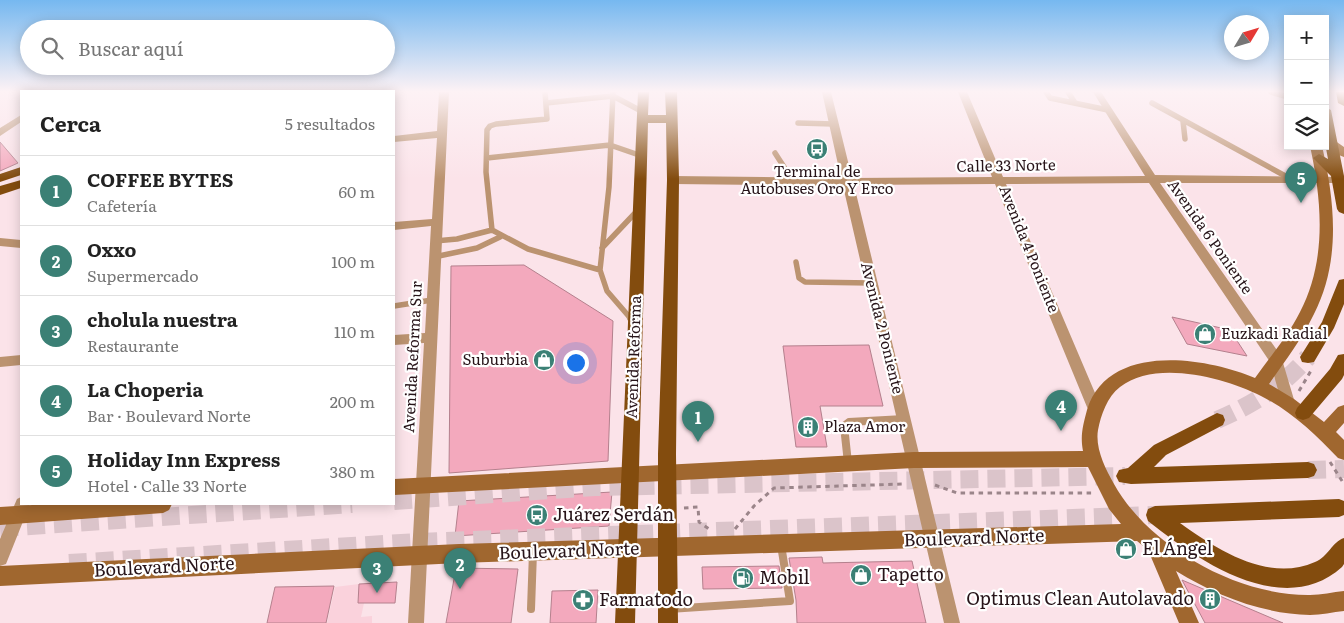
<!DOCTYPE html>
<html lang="es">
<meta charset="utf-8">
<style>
:root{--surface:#fff;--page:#f6f6f6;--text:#222;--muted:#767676;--line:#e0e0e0;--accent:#3b8075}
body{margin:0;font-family:Literata,serif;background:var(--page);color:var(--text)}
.controls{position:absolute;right:15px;top:15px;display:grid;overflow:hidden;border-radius:0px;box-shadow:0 2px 12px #0003}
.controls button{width:45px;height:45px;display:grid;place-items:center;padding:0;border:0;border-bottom:1px solid var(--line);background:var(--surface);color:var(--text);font:25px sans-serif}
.compass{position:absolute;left:1224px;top:15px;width:45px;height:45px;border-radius:50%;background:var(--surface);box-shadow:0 2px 12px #0003;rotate:52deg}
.you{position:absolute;left:575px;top:362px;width:18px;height:18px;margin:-12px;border:4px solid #fff;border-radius:50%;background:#1a73e8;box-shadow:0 0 0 8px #1a73e833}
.badge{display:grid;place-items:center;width:32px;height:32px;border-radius:50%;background:var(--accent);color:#fff;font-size:16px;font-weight:700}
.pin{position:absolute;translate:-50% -41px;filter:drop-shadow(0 1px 2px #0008)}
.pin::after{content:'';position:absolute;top:26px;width:18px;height:15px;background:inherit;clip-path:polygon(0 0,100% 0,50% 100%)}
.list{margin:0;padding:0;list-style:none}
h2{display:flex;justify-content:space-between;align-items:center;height:65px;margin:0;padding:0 20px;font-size:21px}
h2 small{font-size:16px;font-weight:400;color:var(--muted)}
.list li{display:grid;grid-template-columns:32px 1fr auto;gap:15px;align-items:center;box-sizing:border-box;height:70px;padding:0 20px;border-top:1px solid var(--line)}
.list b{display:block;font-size:19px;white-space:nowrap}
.list p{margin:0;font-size:16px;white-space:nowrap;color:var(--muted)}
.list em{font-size:16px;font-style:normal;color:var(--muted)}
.icon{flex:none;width:28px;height:28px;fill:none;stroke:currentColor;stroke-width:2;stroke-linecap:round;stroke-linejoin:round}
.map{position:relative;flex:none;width:1344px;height:623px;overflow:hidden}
.search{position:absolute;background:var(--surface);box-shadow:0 2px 12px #0003;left:20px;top:20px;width:375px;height:55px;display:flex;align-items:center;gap:12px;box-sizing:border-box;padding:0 18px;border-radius:28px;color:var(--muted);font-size:19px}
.panel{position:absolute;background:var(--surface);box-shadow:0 2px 12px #0003;left:20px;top:90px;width:375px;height:415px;border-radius:0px}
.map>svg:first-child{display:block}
</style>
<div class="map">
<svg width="1344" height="623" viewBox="0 0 1344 623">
<rect width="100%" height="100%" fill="#fbe3e9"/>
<path fill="#fad2dc" d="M359,584L358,603H364L361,617L372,616V623H327L335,587Z"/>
<path fill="#f3a9bd" stroke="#b4808d" d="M0,142L18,163L0,171Z
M524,265L613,321L608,461L449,473L451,266Z
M1172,317L1230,330L1247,356L1187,344Z
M869,345L883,406H820L827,447H796L783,346Z
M612,492L609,526L455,536L459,501Z
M822,557L823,563L912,561L926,623H797L796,600L789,558Z
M779,566L782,588L703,589L702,567Z
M456,568L518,569L511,623H446Z
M1182,580L1283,623H1205Z
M397,582L395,603H358L359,584Z
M334,586L326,623H267L275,587Z
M598,590L596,623H550L552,591Z"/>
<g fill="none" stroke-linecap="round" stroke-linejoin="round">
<path stroke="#dbc4ca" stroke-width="18" stroke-dasharray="18 9" stroke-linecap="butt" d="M1217,420C1252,405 1283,386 1308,357
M1308,470L1344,469
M394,501L595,487L1125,476
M0,528L352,504
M69,563L418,542L1155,515"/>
<path stroke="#9b858a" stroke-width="3" stroke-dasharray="4.5 4.5" stroke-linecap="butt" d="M1299,391L1312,369
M1330,462L1344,484
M935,485L957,493H1093
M684,508L698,507L699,522L709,529
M735,529L754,506L774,488L904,484"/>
<path stroke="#bb9370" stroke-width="5.5" d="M545,92L547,119L496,124L490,126L487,130L486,172L492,230L528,249L600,270
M613,92L609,187L600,270L607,291L632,320
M1046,92L1050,98L1108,110
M1068,92L1075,103
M1271,92L1288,97
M546,103L613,96L643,112
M1152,103L1289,178
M1183,121L1185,139
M798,123L834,124
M775,153L793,181
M487,158L610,145L639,155
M435,241L457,239L492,230
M602,248L637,211
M434,257L477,248L500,237
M796,262L799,278L805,282L871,283
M394,306L432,300"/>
<path stroke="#bb9370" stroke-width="8" d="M631,318L633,321
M848,463L844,426L849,422L904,419
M531,609L533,552
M669,609L790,601L781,545"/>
<path fill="#bb9370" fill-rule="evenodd" d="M439,92H449L424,623H408L424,343L394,345V335L425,333L431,226L394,230V222L432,219L437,138L394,142V136L437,131Z
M822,92H831L852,178L992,177L958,92H967L1003,177L1145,176L1093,92H1101L1155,175L1343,177L1344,180L1339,183H1160L1281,356L1295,403L1293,407L1288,409L1283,407L1270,362L1149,183L1006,184L1101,407L1099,411L1094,413L1089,411L1087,407L995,184L854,185L960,623H944L843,186L673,184L668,180L673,176L841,178Z
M21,115V122L0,136V128Z
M0,238L21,240V248L0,246Z
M21,355V365L0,367V357Z
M21,497V504H30L6,564L0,566V539L17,499Z"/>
<path fill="#a0672f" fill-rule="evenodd" d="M1331,138L1344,147V157C1337,155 1328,148 1325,141Z
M1310,146H1322C1335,202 1341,261 1314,314C1302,339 1285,361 1269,384L1294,399L1324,422L1338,407L1344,405V423L1336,432L1344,440V460L1338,458C1315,434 1291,411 1261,396C1225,378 1156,359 1120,387C1107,397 1101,415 1098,430C1095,448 1105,468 1114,484C1149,547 1238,596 1310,595C1321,595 1333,592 1344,591V611C1333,612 1321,615 1310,615C1262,614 1215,595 1176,571L1199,623H1179L1148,550L1137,541L459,563L0,586V566L459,544L1121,524L1109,509L1088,467L914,468L394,495V479L914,452L1083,451C1080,436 1083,425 1087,410C1108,342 1205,357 1255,378C1270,357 1288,336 1300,312C1327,260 1322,201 1310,146Z
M48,504H172L169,510L163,513L0,525V507Z"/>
<path fill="#834c0e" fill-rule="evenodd" d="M638,92H649L648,115H666L665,92H677L679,180L676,454L678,623H658V454L667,180L666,123H648L635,623H615Z
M1336,92H1344V106L1338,103Z
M1325,107L1331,110L1344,176V214L1339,212L1337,209L1331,176L1313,158L1319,154L1328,159L1325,143Z
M21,167V175L0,182V174Z
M21,180V188L0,195V186Z
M1344,279V304L1334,328L1314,362L1308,363L1302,362L1300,357L1322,322L1339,280Z
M1344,354V375L1342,379L1309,418L1303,420L1297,418L1295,413L1297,408L1330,369L1338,355Z
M1217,413L1223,415L1225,420L1223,425L1166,455L1154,467L1308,462L1314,464L1317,470L1314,476L1308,478L1131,484L1119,482L1116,476L1119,470L1128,468L1154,445Z
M1339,499L1344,501V515L1339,517L1180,523C1216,549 1268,583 1315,562C1328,557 1332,542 1344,538V564L1342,567C1283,620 1197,560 1148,521L1146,515L1148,509L1155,506Z"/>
</g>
<linearGradient id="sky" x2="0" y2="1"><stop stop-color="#76b8f0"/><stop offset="0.51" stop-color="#fdf2f5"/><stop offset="1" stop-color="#fdf2f5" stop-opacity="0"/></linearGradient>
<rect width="1344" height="179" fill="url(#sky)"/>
<defs>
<g id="bus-disc" transform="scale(1.125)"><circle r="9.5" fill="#3b8075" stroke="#fff"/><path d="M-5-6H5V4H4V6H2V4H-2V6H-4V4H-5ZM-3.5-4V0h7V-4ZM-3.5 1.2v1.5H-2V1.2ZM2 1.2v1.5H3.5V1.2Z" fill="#fff"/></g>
<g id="shop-disc" transform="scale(1.125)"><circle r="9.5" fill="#3b8075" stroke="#fff"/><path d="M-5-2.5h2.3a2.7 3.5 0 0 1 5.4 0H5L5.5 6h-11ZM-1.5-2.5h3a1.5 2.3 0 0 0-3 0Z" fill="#fff"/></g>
<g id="building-disc" transform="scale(1.125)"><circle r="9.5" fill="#3b8075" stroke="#fff"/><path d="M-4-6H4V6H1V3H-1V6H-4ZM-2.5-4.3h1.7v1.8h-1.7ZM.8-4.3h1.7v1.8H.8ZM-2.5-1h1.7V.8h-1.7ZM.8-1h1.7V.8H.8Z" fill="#fff"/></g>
<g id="fuel-disc" transform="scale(1.125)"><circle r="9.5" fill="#3b8075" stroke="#fff"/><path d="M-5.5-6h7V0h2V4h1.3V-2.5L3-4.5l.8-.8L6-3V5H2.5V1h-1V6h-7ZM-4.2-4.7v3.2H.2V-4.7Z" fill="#fff"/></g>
<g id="pharmacy-disc" transform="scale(1.125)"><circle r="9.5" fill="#3b8075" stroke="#fff"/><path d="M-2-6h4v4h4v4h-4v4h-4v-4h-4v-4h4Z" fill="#fff"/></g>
</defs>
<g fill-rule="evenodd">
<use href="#bus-disc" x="817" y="149"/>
<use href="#shop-disc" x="1205" y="334"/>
<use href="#shop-disc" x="544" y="360"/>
<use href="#building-disc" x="808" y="427"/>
<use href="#bus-disc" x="537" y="515"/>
<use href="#shop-disc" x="1126" y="549"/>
<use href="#shop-disc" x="861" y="575"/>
<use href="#fuel-disc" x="743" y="578"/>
<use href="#building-disc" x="1210" y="599"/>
<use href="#pharmacy-disc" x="583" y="600"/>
</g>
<g text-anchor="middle" stroke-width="4.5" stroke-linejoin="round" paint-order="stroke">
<g font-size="15" fill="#271419" stroke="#fff">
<text transform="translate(1006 166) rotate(-1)" y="5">Calle 33 Norte</text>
<text transform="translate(1210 237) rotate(55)" y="5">Avenida 6 Poniente</text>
<text transform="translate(1029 249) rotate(68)" y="5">Avenida 4 Poniente</text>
<text transform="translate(882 328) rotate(76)" y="5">Avenida 2 Poniente</text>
<text transform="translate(413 357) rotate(-87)" y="5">Avenida Reforma Sur</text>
<text transform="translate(634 357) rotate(-88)" y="5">Avenida Reforma</text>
</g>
<g font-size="15" fill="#271419" stroke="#fff" text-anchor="start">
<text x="817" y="177" text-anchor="middle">Terminal de<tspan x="817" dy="17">Autobuses Oro Y Erco</tspan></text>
<text x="1221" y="339">Euzkadi Radial</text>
<text x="528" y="365" text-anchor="end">Suburbia</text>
<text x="824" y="432">Plaza Amor</text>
</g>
<g font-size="18" fill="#271419" stroke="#fff" text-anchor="start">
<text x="553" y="521">Juárez Serdán</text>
<text x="1142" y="555">El Ángel</text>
<text x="877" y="581">Tapetto</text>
<text x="759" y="584">Mobil</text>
<text x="1194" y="605" text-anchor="end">Optimus Clean Autolavado</text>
<text x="599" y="606">Farmatodo</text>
</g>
<g font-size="18" fill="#271419" stroke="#fff">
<text transform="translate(974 538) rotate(-2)" y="6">Boulevard Norte</text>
<text transform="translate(569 551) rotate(-2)" y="6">Boulevard Norte</text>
<text transform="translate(164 567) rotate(-3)" y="6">Boulevard Norte</text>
</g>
</g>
</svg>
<div class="controls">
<button>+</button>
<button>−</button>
<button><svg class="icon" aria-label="layers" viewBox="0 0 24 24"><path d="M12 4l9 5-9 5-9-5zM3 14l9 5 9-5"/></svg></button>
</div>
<svg class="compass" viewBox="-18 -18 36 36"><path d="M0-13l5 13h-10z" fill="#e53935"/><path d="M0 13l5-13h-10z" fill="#767676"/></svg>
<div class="you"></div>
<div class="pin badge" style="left:698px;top:442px">1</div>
<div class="pin badge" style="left:460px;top:589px">2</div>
<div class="pin badge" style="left:377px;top:593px">3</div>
<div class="pin badge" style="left:1061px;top:431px">4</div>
<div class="pin badge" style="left:1301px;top:203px">5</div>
<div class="search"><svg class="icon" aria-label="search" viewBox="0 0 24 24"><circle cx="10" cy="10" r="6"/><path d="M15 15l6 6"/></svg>Buscar aquí</div>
<section class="panel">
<h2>Cerca<small>5 resultados</small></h2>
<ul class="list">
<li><span class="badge">1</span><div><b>COFFEE BYTES</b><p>Cafetería</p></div><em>60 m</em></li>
<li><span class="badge">2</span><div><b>Oxxo</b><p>Supermercado</p></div><em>100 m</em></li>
<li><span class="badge">3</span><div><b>cholula nuestra</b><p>Restaurante</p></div><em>110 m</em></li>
<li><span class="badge">4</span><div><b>La Choperia</b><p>Bar · Boulevard Norte</p></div><em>200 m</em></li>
<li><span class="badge">5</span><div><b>Holiday Inn Express</b><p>Hotel · Calle 33 Norte</p></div><em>380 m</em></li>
</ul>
</section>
</div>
